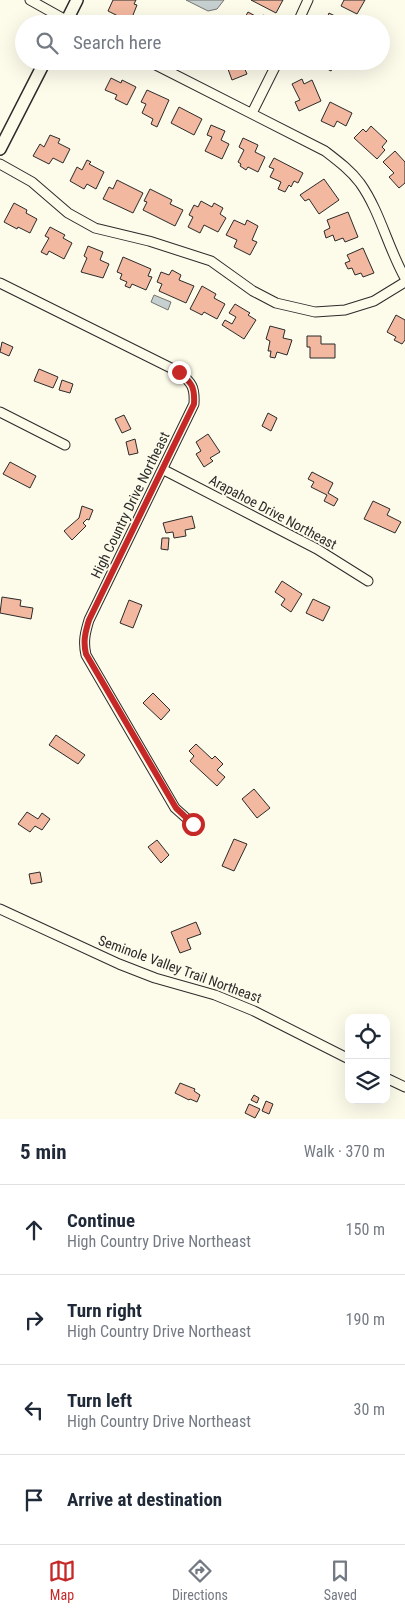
<!DOCTYPE html>
<meta charset="utf-8">
<style>
:root{--surface:#fff;--page:#f2f2f3;--text:#1f2937;--muted:#747a83;--line:#e0e1e3;--accent:#c62828}
body{margin:0;font-family:"Roboto Condensed",sans-serif;background:var(--page);color:var(--text)}
.controls{position:absolute;right:15px;bottom:15px;display:grid;overflow:hidden;border-radius:10px;box-shadow:0 5px 20px #0002}
.controls button{width:45px;height:45px;display:grid;place-items:center;padding:0;border:0;border-bottom:1px solid var(--line);background:var(--surface);color:var(--text);font:25px sans-serif}
.stop{position:absolute;width:15px;height:15px;margin:-11px;border:4px solid #c62828;border-radius:50%;background:#fff}
.stop.end{background:#c62828;border-color:#fff;box-shadow:0 1px 5px #0008}
.list{margin:0;padding:0;list-style:none}
h2{display:flex;justify-content:space-between;align-items:center;height:65px;margin:0;padding:0 20px;font-size:21px}
h2 small{font-size:16px;font-weight:400;color:var(--muted)}
.list li{display:grid;grid-template-columns:32px 1fr auto;gap:15px;align-items:center;box-sizing:border-box;height:90px;padding:0 20px;border-top:1px solid var(--line)}
.list b{display:block;font-size:19px;white-space:nowrap}
.list p{margin:0;font-size:16px;white-space:nowrap;color:var(--muted)}
.list em{font-size:16px;font-style:normal;color:var(--muted)}
.icon{flex:none;width:28px;height:28px;fill:none;stroke:currentColor;stroke-width:2;stroke-linecap:round;stroke-linejoin:round}
.map{position:relative;flex:none;width:405px;height:1119px;overflow:hidden}
.search{position:absolute;background:var(--surface);box-shadow:0 5px 20px #0002;left:15px;right:15px;top:15px;height:55px;display:flex;align-items:center;gap:12px;box-sizing:border-box;padding:0 18px;border-radius:28px;color:var(--muted);font-size:19px}
.sheet{height:425px;background:var(--surface)}
nav{display:flex;justify-content:space-around;align-items:center;box-sizing:border-box;height:70px;border-top:1px solid var(--line);background:var(--surface);font-size:14px;color:var(--muted)}
nav a{display:grid;justify-items:center;gap:2px}
nav .on{color:var(--accent)}
.map>svg:first-child{display:block}
</style>
<div class="map">
<svg width="405" height="1119" viewBox="0 0 405 1119">
<rect width="100%" height="100%" fill="#fdfbea"/>
<path fill="#c7d0d0" stroke="#74746e" d="M186,0H224L217,9L208,11Z
M154,295L171,302L168,310L151,302Z"/>
<path fill="#f2b8a0" stroke="#2b2b2b" d="M113,0H136L134,4L137,5L133,15L137,17L134,24H123L117,21L120,17L108,11Z
M251,0H283L276,13Z
M344,0H365L357,14L341,6Z
M248,12L261,19L263,15L272,20L270,24H238L240,20L243,21Z
M329,13L351,24H327L325,23Z
M151,19L160,24H148Z
M225,61H250L251,64L244,67L247,74L232,80Z
M312,61H330L329,64L334,66L331,71Z
M111,78L121,83L122,80L136,87L127,105L115,99L117,95L105,90Z
M302,79L304,84L312,80L321,101L299,111L295,102L300,100L292,84Z
M147,90L169,100L157,127L151,124L153,119L142,113L146,104L141,102Z
M330,102L352,113L346,126L337,121L334,127L321,121Z
M179,107L202,119L194,135L171,123Z
M211,125L225,131L221,140L229,144L222,159L205,151L212,137L207,135Z
M371,126L387,141L382,147L385,150L377,159L354,138L363,129L366,132Z
M50,135L60,139L58,143L70,149L63,163L53,158L49,164L33,156L40,144L44,147Z
M243,138L258,145L255,152L265,157L258,172L248,167L246,170L240,166L241,164L238,162L244,150L239,147Z
M395,151L405,162V183L399,188L389,177L394,173L383,162Z
M274,158L303,173L298,183L294,181L291,187L289,185L285,192L278,189L281,182L270,177L274,169L269,167Z
M87,160L91,162L89,164L104,172L96,189L87,184L84,189L70,181L77,167L82,170Z
M324,179L339,200L319,214L309,199L305,201L300,195Z
M117,180L143,193L133,213L103,199L109,187L113,189Z
M150,189L172,200L170,204L183,210L175,226L143,210L147,202L144,201Z
M201,201L212,207L214,203L223,208L220,214L226,218L218,232L204,225L200,233L188,227L193,217L189,215L194,205L198,207Z
M14,203L27,210L26,213L37,219L30,233L18,227L17,229L4,222Z
M348,212L358,237L345,242L343,238L335,241L333,235L326,238L324,231L330,228L327,220Z
M234,220L245,225L247,220L258,226L252,240L257,242L250,255L234,247L237,240L226,235Z
M50,227L65,235L63,238L72,243L64,259L49,251L47,255L41,252L49,238L45,236Z
M88,246L103,252L100,260L109,264L103,278L81,272L87,258L84,256Z
M363,248L374,273L363,277L361,273L355,275L352,268L348,269L345,263L350,261L347,255Z
M123,257L151,269L148,276L152,277L146,290L132,284L130,288L125,286L127,282L120,279L122,274L117,272Z
M172,270L181,275L179,280L194,286L186,303L159,291L162,284L157,282L161,272L169,275Z
M202,286L216,294L214,298L225,304L217,319L204,312L202,315L190,309Z
M235,304L250,313L248,315L256,320L244,339L222,325L225,320L232,324L236,317L229,313Z
M396,315L405,320V340L402,344L394,340L396,337L387,332Z
M270,326L285,330L283,338L292,340L287,355L277,352L275,358L270,357L271,351H268L270,341L266,339Z
M307,336H321V344H335V358H310V347H307Z
M2,342L13,347L9,356L0,352Z
M39,369L58,377L53,388L34,381Z
M62,380L73,384L70,393L59,390Z
M268,413L277,418L271,431L262,426Z
M124,415L131,429L122,433L115,419Z
M208,434L220,452L210,458L213,461L204,467L196,454L201,451L196,442Z
M135,439L138,453L129,455L126,442Z
M10,462L36,476L30,488L3,474Z
M312,472L333,483L328,493L338,499L334,506L324,501L327,495L311,487L314,482L308,479Z
M373,501L390,509L387,515L401,522L395,533L364,519Z
M82,506L93,510L89,520L87,519L83,523L86,526L72,540L64,531L79,518Z
M192,516L195,528L185,530L186,536L174,538L173,532L166,533L163,523Z
M162,538H169L168,550L161,549Z
M282,581L302,594L291,612L281,605L285,599L275,592Z
M2,597L21,600L20,606L33,608L31,619L0,613Z
M313,599L330,607L323,621L306,613Z
M129,600L142,605L133,628L120,623Z
M153,693L170,710L161,720L143,703Z
M56,735L85,755L78,764L49,745Z
M196,744L212,759L215,756L223,764L217,770L225,777L217,786L190,761L194,756L189,751Z
M254,789L270,808L257,818L242,799Z
M27,812L38,819L42,813L50,819L42,830L35,826L30,832L18,824Z
M234,839L247,844L234,871L222,866Z
M157,840L169,855L161,863L148,847Z
M40,872L42,882L31,884L29,874Z
M196,922L201,934L187,939L191,949L180,953L171,932Z
M180,1083L195,1089L194,1091L200,1095L197,1102L190,1099L189,1100L175,1093Z
M254,1095L259,1098L257,1103L251,1100Z
M266,1101L273,1104L269,1114L262,1111Z
M249,1104L260,1109L255,1118L245,1113Z"/>
<g fill="none" stroke-linecap="round" stroke-linejoin="round">
<g stroke="#2b2b2b" stroke-width="11">
<path id="street" d="M30,0L73,24
M297,24L308,0
M148,61L325,151C338,161 350,170 360,183C380,211 388,248 405,278
M252,113L278,61
M0,164L32,182L68,213L95,228L149,241L211,261L253,291L276,303L315,312L345,310L374,301L405,282
M0,283L179,372C192,383 195,387 194,404L89,620C85,633 83,642 86,655L175,808L193,824
M0,412L65,445
M164,470L317,549L368,581
M0,909L119,964L155,978L215,995L254,1011L349,1059
M386,1078L405,1087"/>
</g>
<g stroke="#2b2b2b" stroke-width="14">
<path id="secondary" d="M65,24L77,0
M0,149L45,61"/>
</g>
<use href="#street" stroke="#fdfbea" stroke-width="9"/>
<use href="#secondary" stroke="#fdfbea" stroke-width="11"/>
</g>
<g fill="none" stroke-linecap="round" stroke-linejoin="round">
<path stroke="#c62828" stroke-width="6" d="M179,372C192,383 195,387 194,404L89,620C85,633 83,642 86,654L176,808L193,824"/>
</g>
<g text-anchor="middle" stroke-width="4" stroke-linejoin="round" paint-order="stroke">
<g font-size="14" fill="#2b2b2b" stroke="#fdfbea">
<text transform="translate(130 505) rotate(-64)" y="5">High Country Drive Northeast</text>
<text transform="translate(273 512) rotate(28)" y="5">Arapahoe Drive Northeast</text>
<text transform="translate(180 969) rotate(20)" y="5">Seminole Valley Trail Northeast</text>
</g>
</g>
</svg>
<div class="controls">
<button><svg class="icon" aria-label="locate" viewBox="0 0 24 24"><circle cx="12" cy="12" r="6"/><path d="M12 2v4M12 18v4M2 12h4M18 12h4"/></svg></button>
<button><svg class="icon" aria-label="layers" viewBox="0 0 24 24"><path d="M12 4l9 5-9 5-9-5zM3 14l9 5 9-5"/></svg></button>
</div>
<div class="stop" style="left:193px;top:824px"></div>
<div class="stop end" style="left:179px;top:372px"></div>
<div class="search"><svg class="icon" aria-label="search" viewBox="0 0 24 24"><circle cx="10" cy="10" r="6"/><path d="M15 15l6 6"/></svg>Search here</div>
</div>
<section class="sheet">
<h2>5 min<small>Walk · 370 m</small></h2>
<ul class="list">
<li><svg class="icon" aria-label="ahead" viewBox="0 0 24 24"><path d="M12 20V5M6 11l6-6 6 6"/></svg><div><b>Continue</b><p>High Country Drive Northeast</p></div><em>150 m</em></li>
<li><svg class="icon" aria-label="right" viewBox="0 0 24 24"><path d="M7 20v-9h11M14 6l5 5-5 5"/></svg><div><b>Turn right</b><p>High Country Drive Northeast</p></div><em>190 m</em></li>
<li><svg class="icon" aria-label="left" viewBox="0 0 24 24"><path d="M17 20v-9H6M10 6l-5 5 5 5"/></svg><div><b>Turn left</b><p>High Country Drive Northeast</p></div><em>30 m</em></li>
<li><svg class="icon" aria-label="arrive" viewBox="0 0 24 24"><path d="M6 21V4h12l-3 4 3 4H6"/></svg><div><b>Arrive at destination</b></div></li>
</ul>
</section>
<nav>
<a class="on"><svg class="icon" aria-label="map" viewBox="0 0 24 24"><path d="M3 6l6-2 6 2 6-2v14l-6 2-6-2-6 2zM9 4v14M15 6v14"/></svg>Map</a>
<a><svg class="icon" aria-label="directions" viewBox="0 0 24 24"><path d="M12 3l9 9-9 9-9-9zM9 14v-3h6M13 9l2 2-2 2"/></svg>Directions</a>
<a><svg class="icon" aria-label="saved" viewBox="0 0 24 24"><path d="M7 4h10v16l-5-4-5 4z"/></svg>Saved</a>
</nav>
